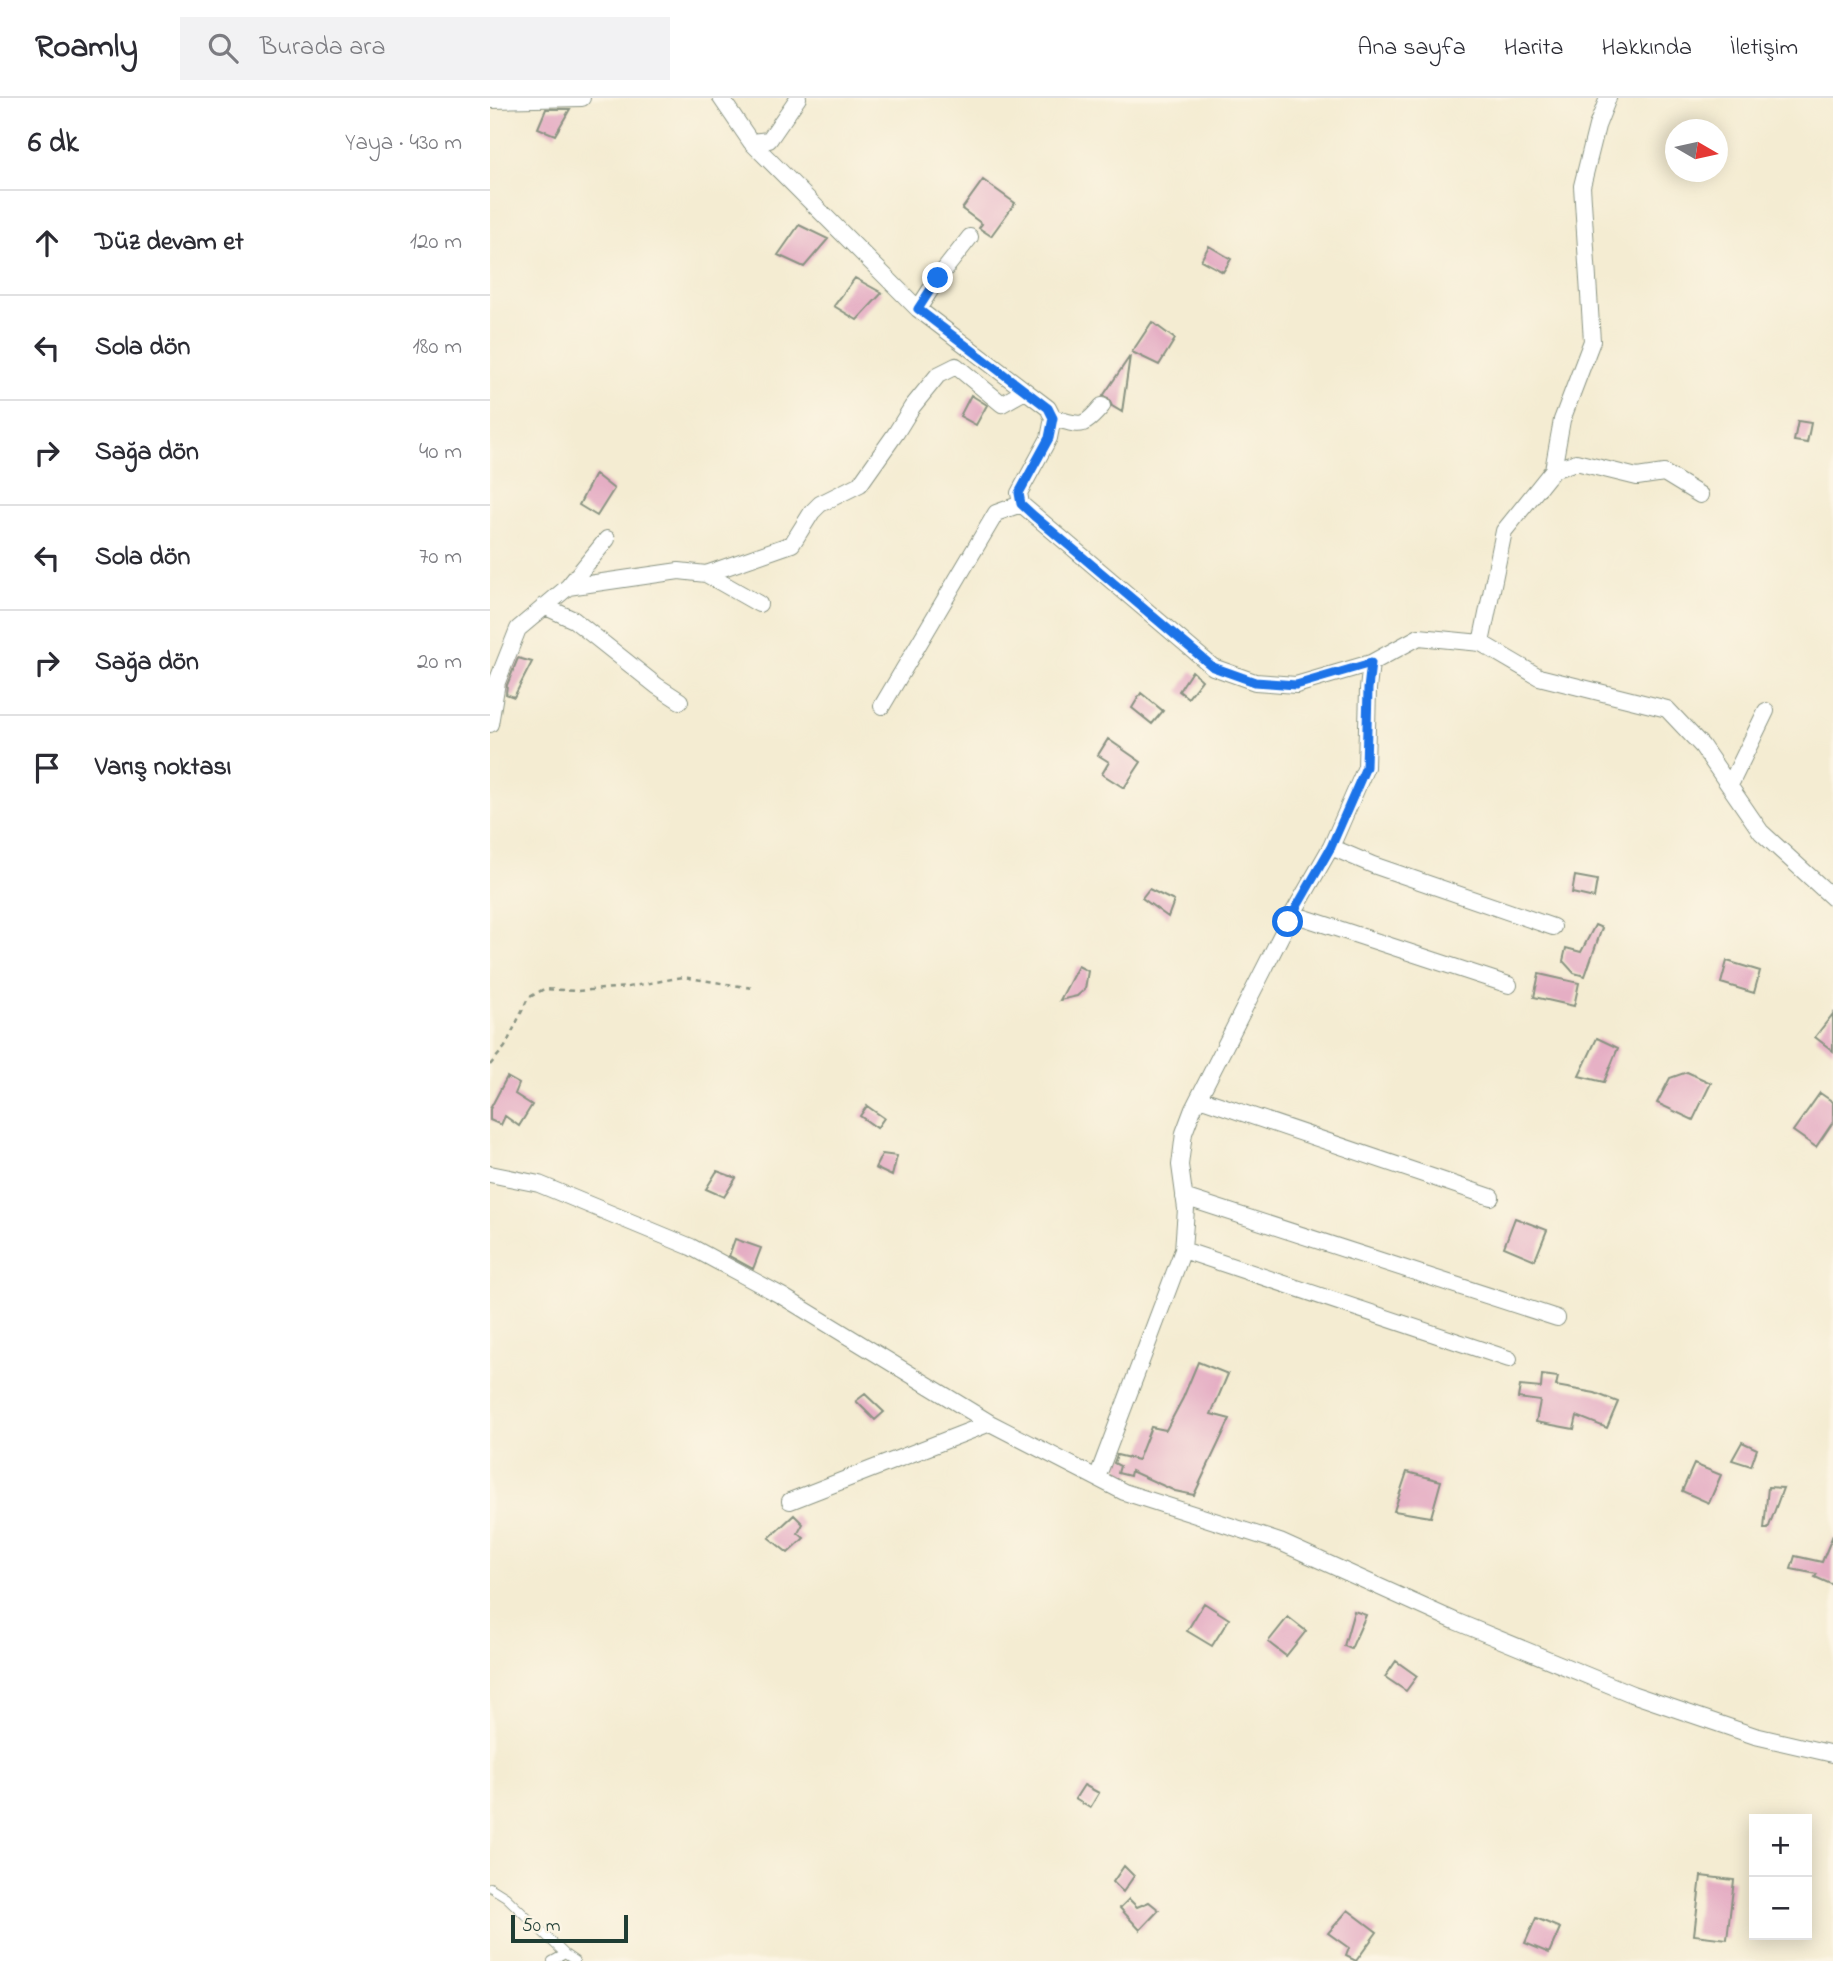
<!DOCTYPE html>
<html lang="tr">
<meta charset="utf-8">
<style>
:root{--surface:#fff;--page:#f2f2f3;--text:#2b2b33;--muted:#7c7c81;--line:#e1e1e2}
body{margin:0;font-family:"Indie Flower",sans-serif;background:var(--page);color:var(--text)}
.controls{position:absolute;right:21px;bottom:21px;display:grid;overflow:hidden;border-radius:0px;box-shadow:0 4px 18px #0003}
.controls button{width:63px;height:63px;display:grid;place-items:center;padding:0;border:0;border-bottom:2px solid var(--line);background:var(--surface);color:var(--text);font:35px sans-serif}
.compass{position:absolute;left:1175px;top:21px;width:63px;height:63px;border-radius:50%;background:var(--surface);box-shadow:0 4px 18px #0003;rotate:99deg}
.scale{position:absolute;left:21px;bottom:18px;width:117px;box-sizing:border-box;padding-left:7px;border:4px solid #1f3d34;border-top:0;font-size:19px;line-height:24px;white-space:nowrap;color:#1f3d34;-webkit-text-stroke:5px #fcf5e5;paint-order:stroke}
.stop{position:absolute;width:21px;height:21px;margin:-16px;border:5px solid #1a73e8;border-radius:50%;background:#fff}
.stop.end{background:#1a73e8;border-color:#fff;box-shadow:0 2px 7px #0008}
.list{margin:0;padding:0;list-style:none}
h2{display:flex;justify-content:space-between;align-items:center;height:91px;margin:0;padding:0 28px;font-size:30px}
h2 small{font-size:23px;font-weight:400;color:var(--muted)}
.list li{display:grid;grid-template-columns:46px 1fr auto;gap:21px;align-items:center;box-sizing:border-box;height:105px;padding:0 28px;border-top:2px solid var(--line)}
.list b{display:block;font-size:26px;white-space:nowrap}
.list em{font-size:23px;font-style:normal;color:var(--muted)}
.icon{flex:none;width:38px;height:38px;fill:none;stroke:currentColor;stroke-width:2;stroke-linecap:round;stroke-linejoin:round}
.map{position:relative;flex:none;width:1343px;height:1863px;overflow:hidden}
header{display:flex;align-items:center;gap:42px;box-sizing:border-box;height:98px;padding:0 35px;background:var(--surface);border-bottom:2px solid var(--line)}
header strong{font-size:33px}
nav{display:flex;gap:38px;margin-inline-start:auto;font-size:24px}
.search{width:490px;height:63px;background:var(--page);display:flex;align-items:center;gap:18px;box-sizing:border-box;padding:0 24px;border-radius:0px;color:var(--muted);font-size:26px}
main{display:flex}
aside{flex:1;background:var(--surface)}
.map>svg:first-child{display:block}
</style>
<header>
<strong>Roamly</strong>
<div class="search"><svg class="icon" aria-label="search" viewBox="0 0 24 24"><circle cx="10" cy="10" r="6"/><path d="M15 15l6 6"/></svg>Burada ara</div>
<nav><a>Ana sayfa</a><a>Harita</a><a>Hakkında</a><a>İletişim</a></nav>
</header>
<main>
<aside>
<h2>6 dk<small>Yaya · 430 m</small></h2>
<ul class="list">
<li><svg class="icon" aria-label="ahead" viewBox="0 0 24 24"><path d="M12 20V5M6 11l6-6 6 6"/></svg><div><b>Düz devam et</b></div><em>120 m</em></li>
<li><svg class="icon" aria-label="left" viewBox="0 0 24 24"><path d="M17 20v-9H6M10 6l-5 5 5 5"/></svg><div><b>Sola dön</b></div><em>180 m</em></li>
<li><svg class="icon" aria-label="right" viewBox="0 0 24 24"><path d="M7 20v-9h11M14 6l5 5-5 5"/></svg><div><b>Sağa dön</b></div><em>40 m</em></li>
<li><svg class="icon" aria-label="left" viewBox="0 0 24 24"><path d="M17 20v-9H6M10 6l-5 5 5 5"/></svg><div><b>Sola dön</b></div><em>70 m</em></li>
<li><svg class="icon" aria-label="right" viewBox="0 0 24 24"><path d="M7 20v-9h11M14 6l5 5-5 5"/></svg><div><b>Sağa dön</b></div><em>20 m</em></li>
<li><svg class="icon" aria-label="arrive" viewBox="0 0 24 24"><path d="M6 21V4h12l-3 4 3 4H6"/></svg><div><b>Varış noktası</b></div></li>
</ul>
</aside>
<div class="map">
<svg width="1343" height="1863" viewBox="0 0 1343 1863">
<rect width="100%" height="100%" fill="#fcf5e5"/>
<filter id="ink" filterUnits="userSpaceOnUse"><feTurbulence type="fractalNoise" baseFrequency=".0143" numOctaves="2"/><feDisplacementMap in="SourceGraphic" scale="14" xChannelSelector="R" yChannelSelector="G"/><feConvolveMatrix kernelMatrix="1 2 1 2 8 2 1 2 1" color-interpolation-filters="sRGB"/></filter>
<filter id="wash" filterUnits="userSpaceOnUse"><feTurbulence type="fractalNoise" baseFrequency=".00686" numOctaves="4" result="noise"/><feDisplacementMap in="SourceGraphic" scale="28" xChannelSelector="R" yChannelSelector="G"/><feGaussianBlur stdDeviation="1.57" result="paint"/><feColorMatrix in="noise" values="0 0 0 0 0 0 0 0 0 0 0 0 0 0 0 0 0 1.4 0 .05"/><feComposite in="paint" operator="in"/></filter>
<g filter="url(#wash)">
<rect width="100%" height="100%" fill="#f4ecd2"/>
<g id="blocks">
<path fill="#e5aec4" d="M56,11H80L65,37L48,30Z
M493,82L525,105L501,138L489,130L492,126L472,111Z
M309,127L338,141L314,169L288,157Z
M719,148L741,161L733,174L711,162Z
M365,180L392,195L367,222L344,208Z
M662,224L685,241L669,267L642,254Z
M640,258L632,314L622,308L618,300L613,298Z
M481,297L497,307L486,327L470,318Z
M1308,323L1321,325L1317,345L1304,343Z
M105,376L124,391L107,418L89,407Z
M28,560L42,564L24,599L16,596L17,587Z
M702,573L712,582L698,600L689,593Z
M651,595L673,613L662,626L642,610Z
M618,641L651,664L634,690L612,676L619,664L608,657Z
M1085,778L1107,782L1104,800L1082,795Z
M659,791L684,803L678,819L652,800Z
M1105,827L1112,830L1095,878L1084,875L1073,863L1076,850L1091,854Z
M1237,863L1270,873L1264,895L1231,885Z
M588,868L598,873L595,891L587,898L570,902Z
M1049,876L1089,885L1084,908L1044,899Z
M1343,916V953L1325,939Z
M1107,940L1128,950L1114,984L1089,978Z
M1197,974L1221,985L1203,1022L1167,1005L1180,980Z
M17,979L29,986L25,996L42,1007L29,1028L15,1018L11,1027L0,1022V1011Z
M1330,995L1343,1004V1024L1326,1049L1303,1033Z
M377,1008L394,1020L387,1030L370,1018Z
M392,1056L407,1058L402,1078L385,1070Z
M227,1073L246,1080L234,1099L216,1091Z
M1025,1120L1057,1132L1045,1162L1014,1149Z
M245,1141L271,1150L263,1171L239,1158Z
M708,1264L738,1276L721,1316L740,1321L704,1397L685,1393L641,1373L640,1378L628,1375L630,1368L624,1365L627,1357L648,1362L661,1329L676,1332L693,1300Z
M1052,1277L1068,1279L1066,1288L1105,1295L1128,1304L1117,1330L1087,1318L1084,1331L1046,1324L1050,1303L1028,1300L1030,1288L1051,1290Z
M375,1296L394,1314L385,1322L366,1303Z
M1252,1344L1267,1351L1261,1368L1242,1362Z
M1204,1366L1231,1377L1219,1405L1192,1393Z
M917,1374L951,1383L941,1419L904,1413Z
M1278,1389L1293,1390L1278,1431H1274Z
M304,1417L313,1426L308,1435L314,1440L298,1455L279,1440Z
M1343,1437V1487L1325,1479L1327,1476L1301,1471L1305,1458L1332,1464Z
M714,1505L739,1521L722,1548L697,1533Z
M864,1513L876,1517L861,1551L854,1548Z
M798,1519L816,1533L796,1558L778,1544Z
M906,1563L927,1578L916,1593L895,1579Z
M594,1687L609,1695L600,1710L585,1701Z
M634,1768L644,1778L633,1794L623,1784Z
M1211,1778L1244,1782L1237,1841L1204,1837Z
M639,1801L647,1809L659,1804L669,1812L650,1832L630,1810Z
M858,1812L887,1834L866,1863L856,1858L859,1850L838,1835Z
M1046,1820L1070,1830L1059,1855L1035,1845Z"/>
</g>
</g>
<g filter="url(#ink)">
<use href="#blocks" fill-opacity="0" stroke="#8a9483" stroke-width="2"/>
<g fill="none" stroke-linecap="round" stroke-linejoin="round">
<g stroke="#8a9483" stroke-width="10">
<path id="service" d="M0,1789L16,1799L75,1856L85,1863
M62,1863L75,1856"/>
</g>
<g stroke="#8a9483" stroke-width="18">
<path id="minor" d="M231,0L261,44L428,211L558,310L563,320L559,340L529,395L531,406L723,569L765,584L806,587L881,565L929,539L991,545L1049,579L1177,611L1212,648L1271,734L1343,800
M0,2L92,0
M261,44L279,42L308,0
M428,211L448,180L480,139
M563,320C591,327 592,332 612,308
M1063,372L1086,364L1147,379L1174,375L1210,397
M216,476L269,506
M78,489L189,473L216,476L302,446L322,414L330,406L370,386L406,335L422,309L448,277L466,268L512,306L535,293
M54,508L84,522L167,588L190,603
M991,545L1014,433L1063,372L1072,322L1102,243L1092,88L1107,28L1118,0
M392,608L506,415L531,406
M0,626L7,584L28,531L78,489L117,441
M1240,687L1276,613
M841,749L883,767L1063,829
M803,816L1019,887
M709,1000L1001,1099
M0,1076L49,1086L201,1149L292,1198L500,1325L634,1394L790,1444L965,1523L1142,1596L1265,1638L1343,1656
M694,1099L1067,1220
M693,1152L1019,1261
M607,1380L693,1152L696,1111L690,1067L694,1035L703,1011L798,824L841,749L876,669L878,591L881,565
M300,1403L500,1325"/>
</g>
<path stroke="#8a9483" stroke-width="2.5" stroke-dasharray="5 5" stroke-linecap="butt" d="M0,967L15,949L38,900L54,891L88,893L138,889L193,879L262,890"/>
<use href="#service" stroke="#fff" stroke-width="8"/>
<use href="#minor" stroke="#fff" stroke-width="16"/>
</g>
</g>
<g fill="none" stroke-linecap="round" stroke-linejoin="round" filter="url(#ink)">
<path stroke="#1a73e8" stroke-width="9" d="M448,180L428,211L558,310L563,320L559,340L529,395L531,406L544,418L723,569L765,584L806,587L881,565L878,591L876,669L841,749L798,824"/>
</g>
</svg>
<div class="controls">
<button>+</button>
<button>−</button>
</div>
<svg class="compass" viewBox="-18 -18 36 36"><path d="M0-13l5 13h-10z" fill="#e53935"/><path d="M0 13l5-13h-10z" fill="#7c7c81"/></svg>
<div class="scale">50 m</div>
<div class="stop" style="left:798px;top:824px"></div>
<div class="stop end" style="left:448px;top:180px"></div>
</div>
</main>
